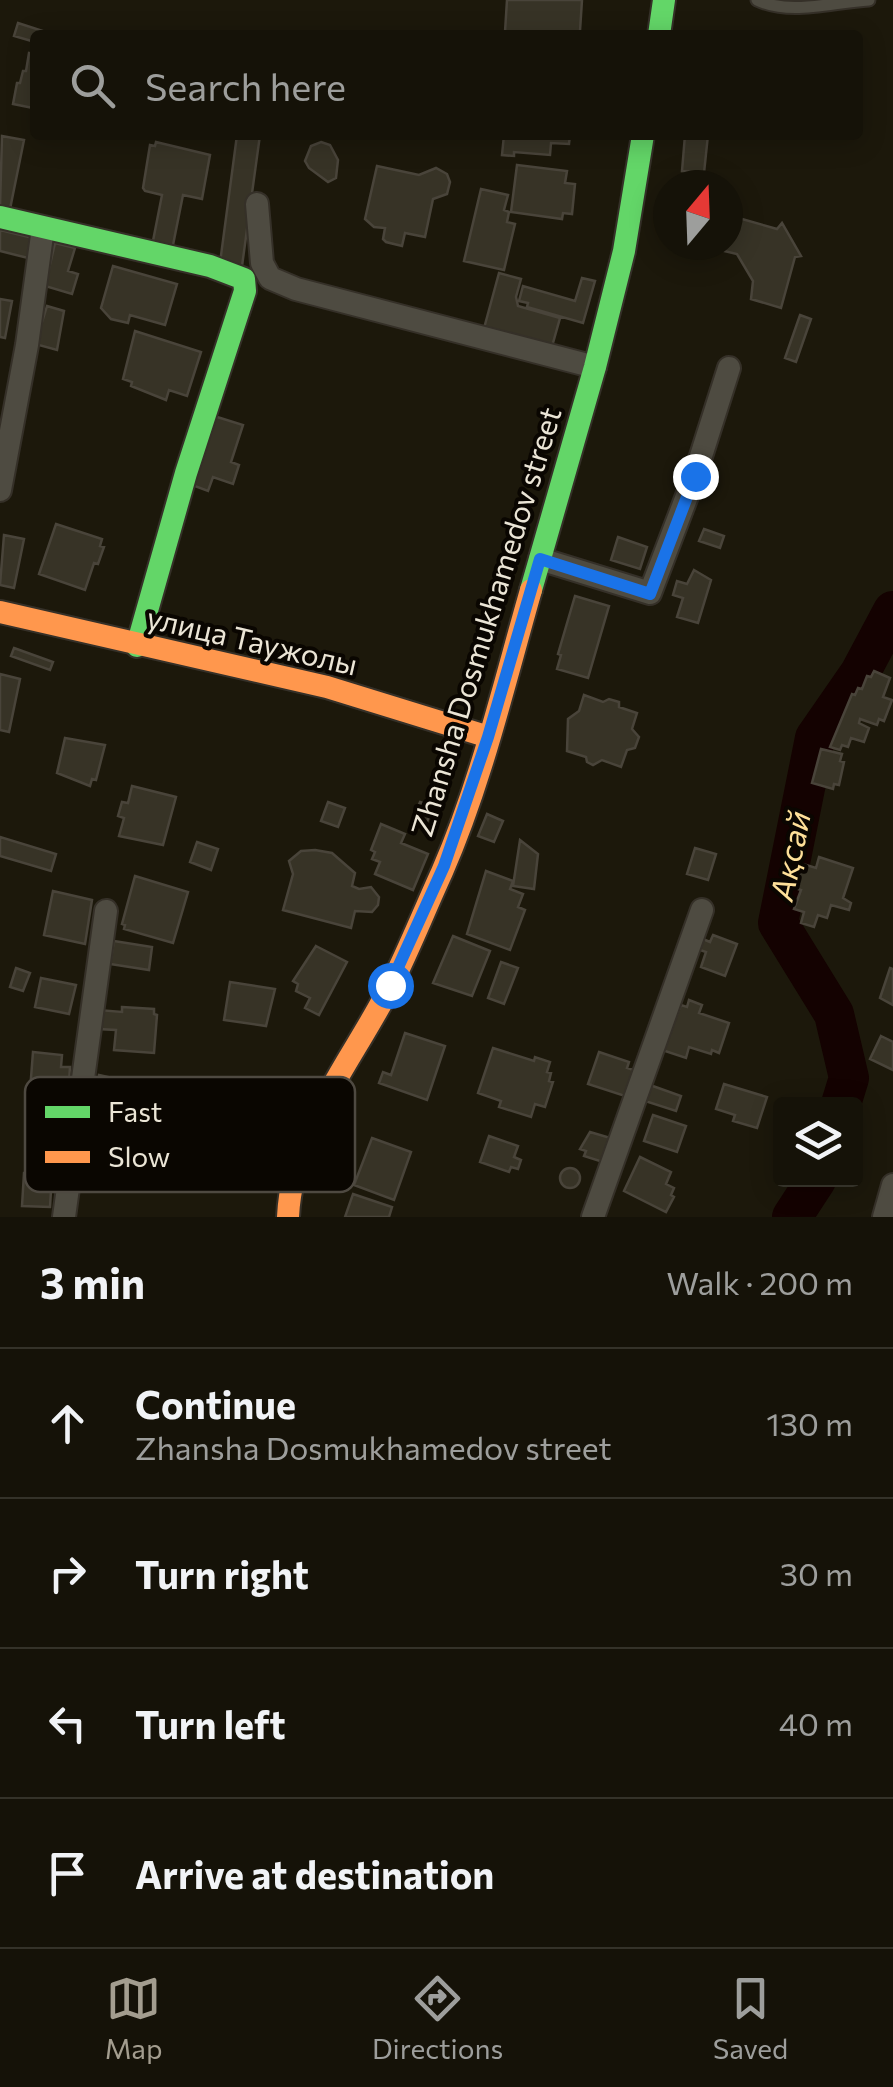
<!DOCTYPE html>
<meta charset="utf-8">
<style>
:root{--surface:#151208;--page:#222016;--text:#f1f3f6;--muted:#9d9e9c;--line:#343229;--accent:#a39d8f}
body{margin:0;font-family:Commissioner,sans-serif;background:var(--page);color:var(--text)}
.controls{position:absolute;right:30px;bottom:30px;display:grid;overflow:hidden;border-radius:10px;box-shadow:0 5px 25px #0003}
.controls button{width:90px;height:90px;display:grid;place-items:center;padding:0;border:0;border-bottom:2px solid var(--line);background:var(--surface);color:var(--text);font:50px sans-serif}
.compass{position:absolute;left:653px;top:170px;width:90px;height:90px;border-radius:50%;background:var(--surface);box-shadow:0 5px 25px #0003;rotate:19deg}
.stop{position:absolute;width:30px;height:30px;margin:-22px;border:8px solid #1a73e8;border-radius:50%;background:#fff}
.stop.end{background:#1a73e8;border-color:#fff;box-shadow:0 2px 10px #0008}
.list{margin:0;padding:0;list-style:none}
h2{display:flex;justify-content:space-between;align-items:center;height:130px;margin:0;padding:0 40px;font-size:42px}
h2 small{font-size:32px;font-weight:400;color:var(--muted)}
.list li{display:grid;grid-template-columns:65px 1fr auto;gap:30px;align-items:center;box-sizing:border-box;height:150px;padding:0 40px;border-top:2px solid var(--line)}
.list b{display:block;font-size:38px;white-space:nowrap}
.list p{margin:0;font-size:32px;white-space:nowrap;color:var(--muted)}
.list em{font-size:32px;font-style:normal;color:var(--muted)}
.icon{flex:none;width:55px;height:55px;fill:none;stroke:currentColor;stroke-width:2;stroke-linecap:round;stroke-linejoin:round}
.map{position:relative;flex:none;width:893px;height:1217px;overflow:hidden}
.search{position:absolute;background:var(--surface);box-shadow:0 5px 25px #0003;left:30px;right:30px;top:30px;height:110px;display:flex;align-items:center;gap:25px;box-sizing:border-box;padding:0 35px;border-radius:10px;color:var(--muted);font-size:38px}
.sheet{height:730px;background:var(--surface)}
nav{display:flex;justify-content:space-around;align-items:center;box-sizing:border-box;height:140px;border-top:2px solid var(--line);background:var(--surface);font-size:28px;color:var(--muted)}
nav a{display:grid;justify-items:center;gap:5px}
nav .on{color:var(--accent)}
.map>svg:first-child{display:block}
</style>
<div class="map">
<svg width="893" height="1217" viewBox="0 0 893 1217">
<rect width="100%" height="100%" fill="#1c180b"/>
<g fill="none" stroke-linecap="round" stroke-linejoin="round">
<path stroke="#140201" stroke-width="40" d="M841,1104L849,1078L834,1014L778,923L815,738L860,673L893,611
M792,1217L816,1180"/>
</g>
<path fill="#373326" stroke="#49443a" stroke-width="2.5" d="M507,0H582L580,31L570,35L505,32Z
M18,23L43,31L42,35H35V42L14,36Z
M29,53L35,54V114H32L33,108L13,104L17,83H20L23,71H26Z
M237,135H260L242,266L220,263Z
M504,135H570L569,144L551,143L550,155L514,152V156L502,155Z
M685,135H708L704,173L682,171Z
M2,136L24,140L10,209L0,207Z
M156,142L210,155L202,199L183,195L172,250L152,246L162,195L145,191L143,188L150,145L155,146Z
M321,142L330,145L338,160L336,178L328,182L309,168L305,161L311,146Z
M517,165L567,171L565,183L575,184L572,214L563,213L562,219L511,212Z
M377,166L419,175L436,168L447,174L450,182L447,194L433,199L425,237L405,233L402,246L386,242L383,239L385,228L374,227L365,219Z
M481,189L508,195L504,210L509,212L507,222L515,224L504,270L464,261Z
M728,215L777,229L782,223L801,256L795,257L781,308L751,299L753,281L737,254L716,249L717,245H728Z
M0,230L33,238L28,258L0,251Z
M55,243L75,248L68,271L78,274L72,294L45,286Z
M113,266L177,284L165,325L130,315L128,323L111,319L101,308Z
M499,273L521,279L516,297L518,306L560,318L551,350L483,332Z
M582,278L595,281L583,323L527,307L528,303L519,301L523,286L575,301Z
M0,299L12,301L5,338L0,337Z
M47,306L64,311L57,350L35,344Z
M800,315L811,319L796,362L785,358Z
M135,331L201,352L187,396L169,390L166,400L131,386L132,382L123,379Z
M214,416L243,425L231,462L239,465L233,484L213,477L208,491L192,485Z
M56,524L102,539L100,546L104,547L98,564L94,563L85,590L39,574Z
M704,529L724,536L720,548L699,541Z
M4,535L24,539L14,588L0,585Z
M618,537L647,547L640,569L611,560Z
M694,570L711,580L698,623L677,617L683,598L673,595L677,581L687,584Z
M575,596L609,606L588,678L557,669L561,655L558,654Z
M14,648L53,662L50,670L11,656Z
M874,671L890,678L883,697L892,700L884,721L879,719L877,725L860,719L859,723L869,728L864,742L851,738L848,747L842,745L840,750L830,747L852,694L855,695L858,688L862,689L867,676L871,677Z
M0,674L20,679L9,732L0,730Z
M584,695L603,702L609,699L619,702V707L637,713L632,729L639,737L635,748L627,750L621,767L602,760L593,765L587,762L586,757L567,751L568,719L579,711Z
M65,738L105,745L96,780L92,779L90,786L57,773Z
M821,749L842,754L840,761L844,762L839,785L834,784L833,789L812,783Z
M132,786L176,797L163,845L119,836L124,818L118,816L122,802L128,803Z
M328,802L345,808L338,827L321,821Z
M420,802L433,806L426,825L413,820Z
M487,814L503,821L494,842L478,836Z
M381,824L405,834L401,843L428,854L413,890L375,874L380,862L372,859L375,852L371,850Z
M0,837L56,854L51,871L0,856Z
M520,840L538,854L534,889L513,886Z
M197,842L218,849L211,870L190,862Z
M695,848L716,854L708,880L687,874Z
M315,850L332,853L355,873L352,886L359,889L371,887L379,897L378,905L372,912L355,911L351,928L283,910L293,874L289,861L301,851Z
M819,857L853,868L843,898L851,903L849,910L831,905L827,918L818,915L814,927L801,923L804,912L794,909L801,890L795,888L803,864L816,868Z
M486,871L513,881L510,889L523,894L518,907L525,910L510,950L467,934Z
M135,876L188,892L173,943L124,929L125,925L122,924Z
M53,891L92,900L85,944L44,935Z
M713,935L737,944L725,976L701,967L706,952L700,950L703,939L710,942Z
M453,936L490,951L472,996L433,983Z
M114,941L152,947L149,970L110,964Z
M316,946L347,962L319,1015L305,1008L310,998L296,991L298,984L293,981Z
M501,962L518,968L504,1004L488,998Z
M16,968L30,973L23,991L10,987Z
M890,968L893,969V1005L880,998Z
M41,978L76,985L69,1014L35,1007Z
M230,982L275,989L266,1026L224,1020Z
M689,1000L702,1005L699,1013L729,1023L719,1053L712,1050L711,1054L689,1047L686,1058L662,1050L681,1005L687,1007Z
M122,1007L154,1009V1014L157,1015L154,1053L114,1050L116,1030L98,1029L99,1010L122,1012Z
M405,1033L445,1046L427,1100L379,1083L383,1072L391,1075Z
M881,1036L893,1042V1070L870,1059Z
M493,1048L534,1061L535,1057L550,1062L547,1072L551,1073L549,1081L553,1082L545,1107L535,1104L531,1117L499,1107L501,1101L478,1093Z
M33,1052L62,1055L61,1067H70L69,1081L62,1080L60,1094L30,1091Z
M599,1052L629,1062L627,1068L637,1071L628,1097L588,1084Z
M99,1075L130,1082L125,1122L95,1119Z
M724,1084L767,1097L757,1128L733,1121L735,1115L716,1109Z
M650,1085L681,1096L676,1111L645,1101Z
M653,1115L686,1126L677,1152L644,1141Z
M590,1132L614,1139L606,1163L584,1156L586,1151L580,1149Z
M489,1136L518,1146L514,1157L521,1160L518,1169L511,1167L509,1172L480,1162Z
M372,1138L411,1152L394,1200L354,1185Z
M640,1157L671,1172L666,1184L674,1188L671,1195L674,1197L666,1212L624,1191Z
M560 1178a10 10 0 1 1 20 0a10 10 0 1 1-20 0Z
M24,1173L52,1174L50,1207L22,1206Z
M353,1194L392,1207L389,1217H345Z"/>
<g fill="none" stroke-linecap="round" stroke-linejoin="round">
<g stroke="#353028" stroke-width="15">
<path id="lane" d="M757,0C791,16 832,2 869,0"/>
</g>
<g stroke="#353028" stroke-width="26">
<path id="street" d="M257,204L262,263L270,278L296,289L595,367
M0,490L27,345L43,228
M540,559L650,593L695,475L729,368
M64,1217L106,911
M593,1217L702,910
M884,1217L893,1185"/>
</g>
<g stroke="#353028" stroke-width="26">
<path id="fast" d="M659,35L664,0
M0,217L210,266L244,279L245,291L186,473L137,646
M531,590L595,367L624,251L643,135"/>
</g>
<g stroke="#353028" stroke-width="26">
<path id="slow" d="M0,612L327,687L489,737
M288,1217C292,1129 354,1059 392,983C410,947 425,909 442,872C481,783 504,684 531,590"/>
</g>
<use href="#lane" stroke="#4e4b41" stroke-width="11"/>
<use href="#street" stroke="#4e4b41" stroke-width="22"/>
<use href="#fast" stroke="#63d668" stroke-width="22"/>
<use href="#slow" stroke="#ff974d" stroke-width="22"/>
</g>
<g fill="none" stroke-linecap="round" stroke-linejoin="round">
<path stroke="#1a73e8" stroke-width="12" d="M390,985L444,866L488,737L540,559L650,594L695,476"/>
</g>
<g text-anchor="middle" stroke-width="8" stroke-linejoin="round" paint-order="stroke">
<g font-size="30" fill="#ebe5d6" stroke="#0a0601">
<text transform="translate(487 622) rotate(-73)" y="10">Zhansha Dosmukhamedov street</text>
<text transform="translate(252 642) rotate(13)" y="10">улица Таужолы</text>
</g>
<g font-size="32" font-style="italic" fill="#fee099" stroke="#0a0601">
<text transform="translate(791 856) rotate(-78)" y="11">Ақсай</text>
</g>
</g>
<rect x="25" y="1077" width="330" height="115" rx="15" fill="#0a0601" stroke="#4e4941" stroke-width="2.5"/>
<rect x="45" y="1106" width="45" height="12" fill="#63d668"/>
<rect x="45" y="1151" width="45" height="12" fill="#ff974d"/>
<g font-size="28" fill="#ebe5d6">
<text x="108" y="1122">Fast</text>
<text x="108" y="1167">Slow</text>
</g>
</svg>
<div class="controls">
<button><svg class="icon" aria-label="layers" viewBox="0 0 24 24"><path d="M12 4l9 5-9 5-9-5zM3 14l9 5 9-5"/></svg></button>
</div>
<svg class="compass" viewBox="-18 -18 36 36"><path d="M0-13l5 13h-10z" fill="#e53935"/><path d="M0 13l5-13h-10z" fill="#9d9e9c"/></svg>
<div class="stop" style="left:390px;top:985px"></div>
<div class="stop end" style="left:695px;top:476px"></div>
<div class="search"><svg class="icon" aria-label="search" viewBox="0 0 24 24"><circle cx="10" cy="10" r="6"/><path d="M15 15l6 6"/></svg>Search here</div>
</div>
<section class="sheet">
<h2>3 min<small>Walk · 200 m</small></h2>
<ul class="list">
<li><svg class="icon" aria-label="ahead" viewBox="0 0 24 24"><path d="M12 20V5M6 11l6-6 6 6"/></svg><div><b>Continue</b><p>Zhansha Dosmukhamedov street</p></div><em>130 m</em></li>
<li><svg class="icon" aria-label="right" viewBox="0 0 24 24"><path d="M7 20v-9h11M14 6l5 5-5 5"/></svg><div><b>Turn right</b></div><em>30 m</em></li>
<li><svg class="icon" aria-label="left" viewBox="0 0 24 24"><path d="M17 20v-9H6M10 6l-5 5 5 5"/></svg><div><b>Turn left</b></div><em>40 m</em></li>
<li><svg class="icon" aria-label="arrive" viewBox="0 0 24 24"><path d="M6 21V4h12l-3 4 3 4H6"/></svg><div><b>Arrive at destination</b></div></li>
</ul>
</section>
<nav>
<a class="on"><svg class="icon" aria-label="map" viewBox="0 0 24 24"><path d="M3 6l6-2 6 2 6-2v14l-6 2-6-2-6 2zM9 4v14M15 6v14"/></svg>Map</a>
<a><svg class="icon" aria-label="directions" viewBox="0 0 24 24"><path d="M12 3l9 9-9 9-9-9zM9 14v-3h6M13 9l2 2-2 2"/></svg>Directions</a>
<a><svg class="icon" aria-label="saved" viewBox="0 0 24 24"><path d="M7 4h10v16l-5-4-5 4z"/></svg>Saved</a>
</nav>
